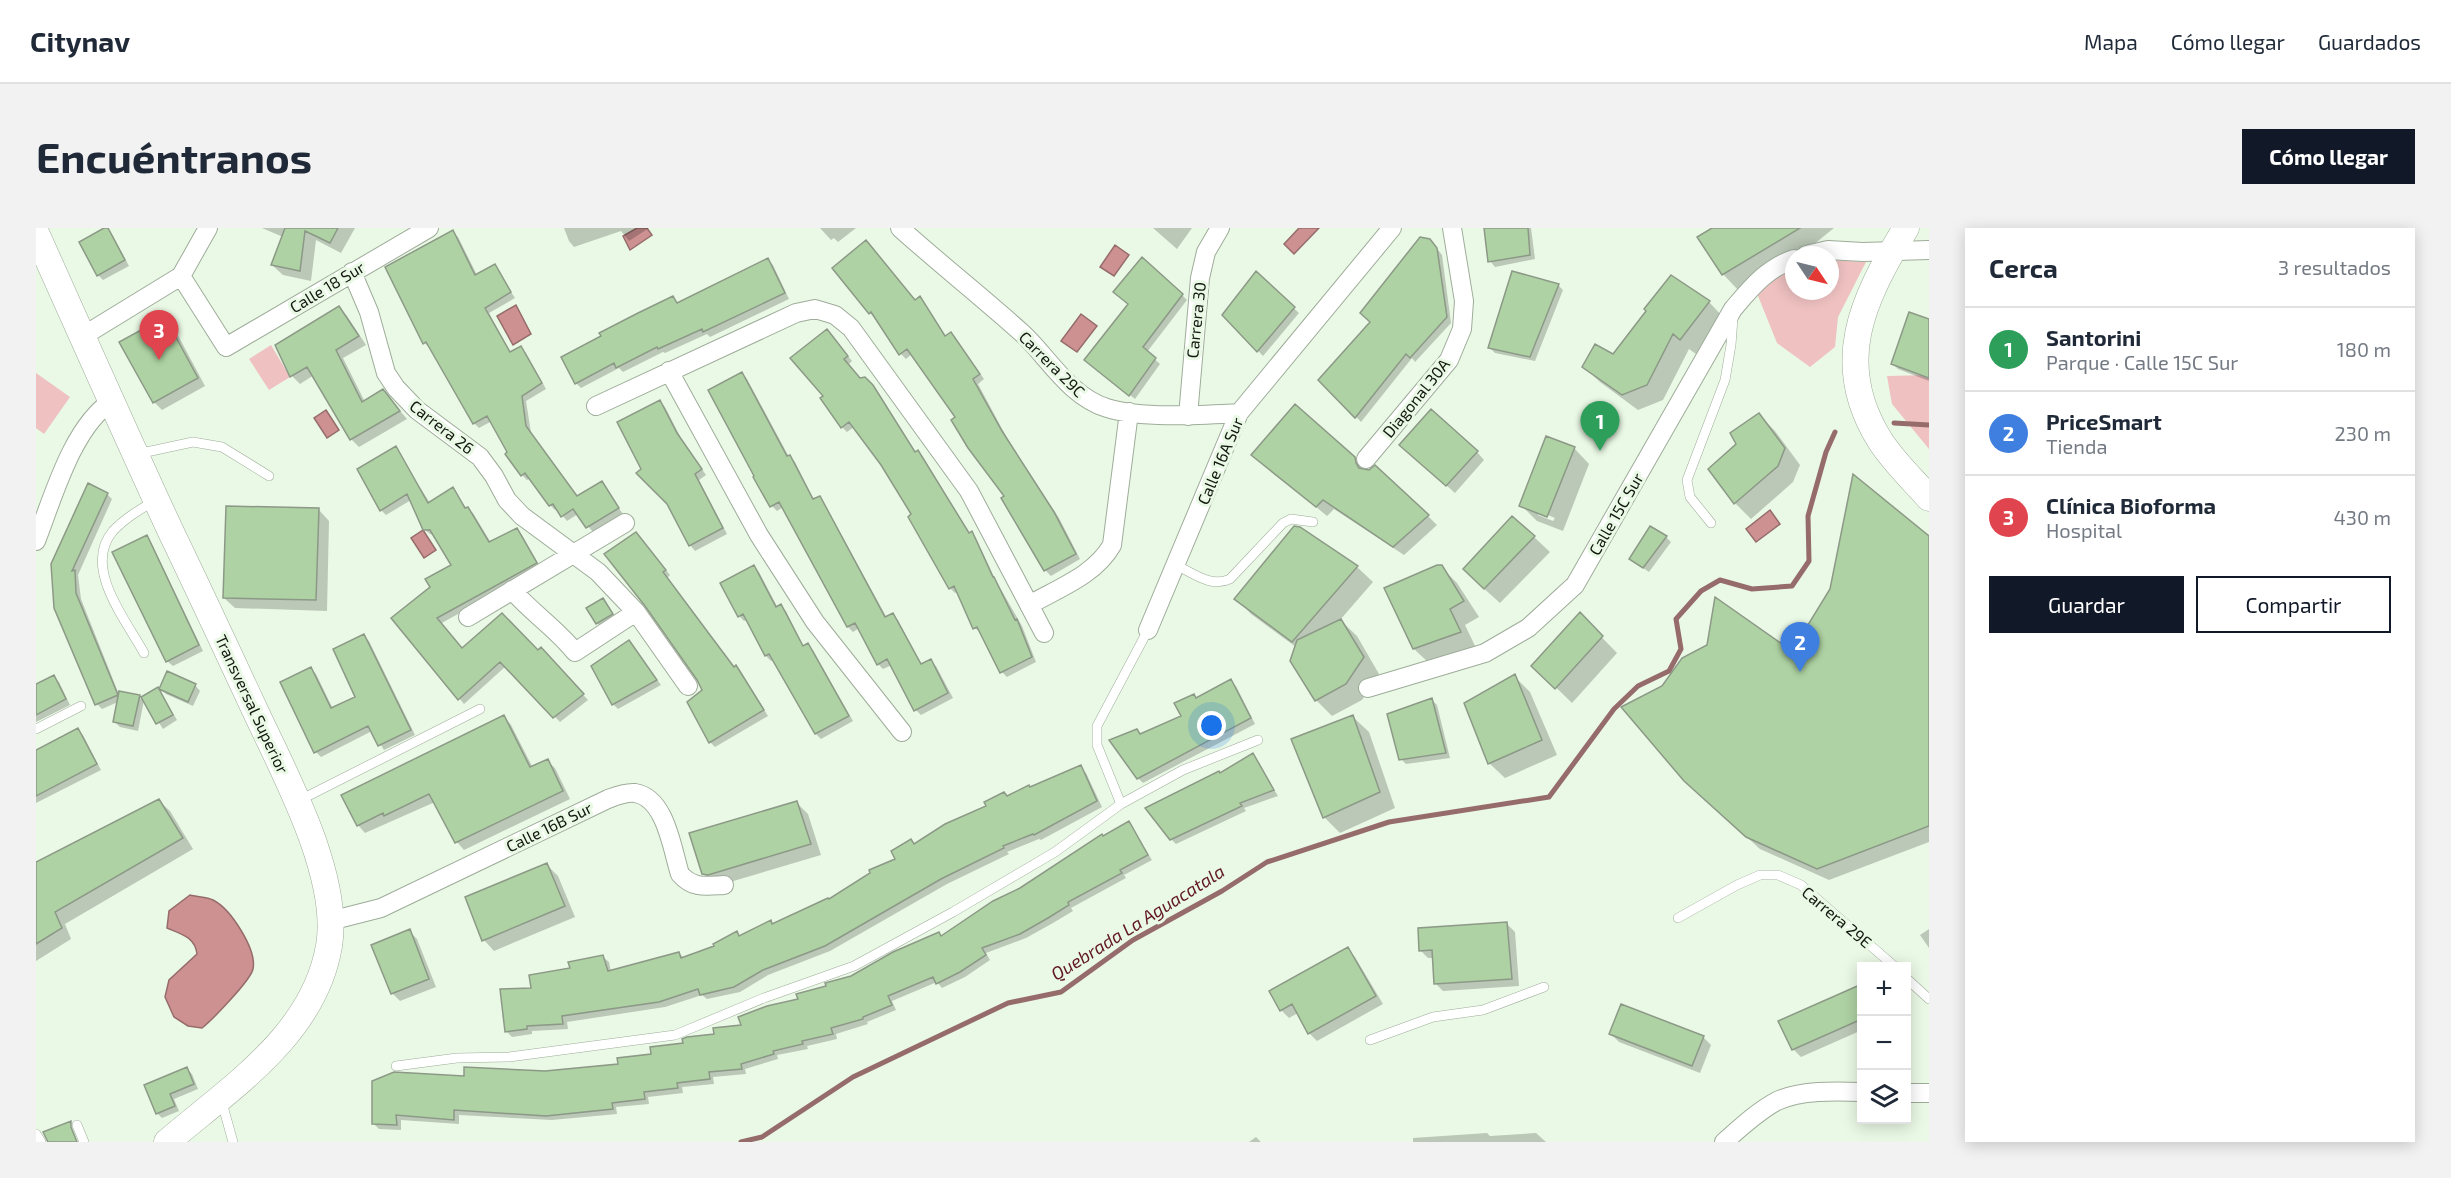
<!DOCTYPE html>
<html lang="es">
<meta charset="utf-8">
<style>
:root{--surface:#fff;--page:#f2f2f3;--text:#1f2937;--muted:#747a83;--line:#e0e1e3;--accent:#111827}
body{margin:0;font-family:"Exo 2",sans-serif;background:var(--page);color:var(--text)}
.controls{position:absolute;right:18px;bottom:18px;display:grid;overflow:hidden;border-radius:0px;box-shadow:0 3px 15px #0003}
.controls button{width:54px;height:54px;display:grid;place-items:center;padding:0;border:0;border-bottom:2px solid var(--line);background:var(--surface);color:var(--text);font:30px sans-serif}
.compass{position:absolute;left:1749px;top:18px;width:54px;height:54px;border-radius:50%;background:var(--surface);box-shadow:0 3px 15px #0003;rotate:125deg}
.you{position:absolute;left:1176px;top:498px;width:21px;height:21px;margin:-15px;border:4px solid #fff;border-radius:50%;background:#1a73e8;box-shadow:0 0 0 9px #1a73e833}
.badge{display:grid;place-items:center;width:39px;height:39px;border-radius:50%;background:var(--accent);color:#fff;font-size:20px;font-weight:700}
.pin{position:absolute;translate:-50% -50px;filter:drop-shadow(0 2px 3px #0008)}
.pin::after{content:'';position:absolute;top:32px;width:21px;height:18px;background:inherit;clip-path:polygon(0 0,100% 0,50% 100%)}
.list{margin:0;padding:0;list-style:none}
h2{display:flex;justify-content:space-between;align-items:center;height:78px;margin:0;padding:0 24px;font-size:26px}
h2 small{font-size:20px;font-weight:400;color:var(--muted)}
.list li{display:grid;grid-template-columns:39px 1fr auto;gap:18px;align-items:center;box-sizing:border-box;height:84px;padding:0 24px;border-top:2px solid var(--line)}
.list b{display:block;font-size:22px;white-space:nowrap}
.list p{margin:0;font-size:20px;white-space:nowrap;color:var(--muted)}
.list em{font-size:20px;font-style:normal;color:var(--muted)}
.actions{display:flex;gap:12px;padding:18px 24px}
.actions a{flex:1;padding:14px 0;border:2px solid var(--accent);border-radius:0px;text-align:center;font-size:21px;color:var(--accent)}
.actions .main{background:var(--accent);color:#fff}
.icon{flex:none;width:33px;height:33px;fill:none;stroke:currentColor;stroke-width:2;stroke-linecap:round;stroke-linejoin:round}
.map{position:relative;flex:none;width:1893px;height:914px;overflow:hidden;border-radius:0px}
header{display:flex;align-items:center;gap:36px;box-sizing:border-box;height:84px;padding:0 30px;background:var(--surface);border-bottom:2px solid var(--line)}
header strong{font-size:28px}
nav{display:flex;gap:33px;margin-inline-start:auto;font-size:21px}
.intro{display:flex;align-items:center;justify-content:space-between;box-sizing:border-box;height:144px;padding:0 36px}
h1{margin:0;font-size:42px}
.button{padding:15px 27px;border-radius:0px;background:var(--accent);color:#fff;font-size:21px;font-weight:700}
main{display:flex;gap:36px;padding:0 36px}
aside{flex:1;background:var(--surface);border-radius:0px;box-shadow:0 3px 15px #0003}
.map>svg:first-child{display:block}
</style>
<header>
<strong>Citynav</strong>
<nav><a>Mapa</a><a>Cómo llegar</a><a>Guardados</a></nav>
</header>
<div class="intro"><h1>Encuéntranos</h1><a class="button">Cómo llegar</a></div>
<main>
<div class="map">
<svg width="1893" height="914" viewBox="0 0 1893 914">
<rect width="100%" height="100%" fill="#eaf9e5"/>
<path fill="#efc1c1" d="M1794,32L1830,34L1802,89L1799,119L1774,139L1741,115L1720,63L1751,40L1758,39V63H1794Z
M235,117L254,149L233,162L213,131Z
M0,145L34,169L8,206L0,200Z
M1893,147V221L1856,176L1851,148Z"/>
<path fill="#ce9192" stroke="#966c6b" stroke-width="1.5" d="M601,0H611L616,7L594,22L587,8Z
M1263,0H1283L1258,26L1248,16Z
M1079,17L1093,27L1078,48L1064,39Z
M480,77L495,106L477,117L461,88Z
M1045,86L1061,98L1041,124L1025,113Z
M290,182L303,202L291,210L278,190Z
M1734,282L1744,296L1720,314L1710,301Z
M387,302L400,322L388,330L375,310Z
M154,667C161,669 171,669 177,672C195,681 221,722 217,741C215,752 175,793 166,800L152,798L138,789L129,769L133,752L161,726C159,709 145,706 131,700L133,683Z"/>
<path fill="#0003" fill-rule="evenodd" d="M71,0L76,6L93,38L67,52L62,47Z
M226,0H319L305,25L280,12L275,53L247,47L236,37L247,9Z
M528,0H613L593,13L585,3L538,19L533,13Z
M784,0H820L802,14L798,10L795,12Z
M1117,0H1156L1141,21Z
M1450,0H1495L1499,31L1459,39L1454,33Z
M1679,0H1798L1777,17L1702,62L1687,46Z
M417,4L422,9L441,47L458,38L479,70L453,85L475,125L485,120L490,125L510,161L490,173L495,205L542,269L565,255L587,286L557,304L542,286L531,293L521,281L519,282L514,277L495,250L491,252L486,247L471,226L473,224L456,193L443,200L438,195L395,120L388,115L351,40Z
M1399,18L1406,27L1415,95L1379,134L1376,130L1325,194L1284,152L1336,94Z
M732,32L737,37L753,71L674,109L671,106L629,125L627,124L587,144L583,140L545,160L540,155L637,70L643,76Z
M798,40L879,73L884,70L910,109L920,111L948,151L942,156L971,210L1023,290L1044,331L1015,348L1010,343L967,271L970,269L921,189L876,126L870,131L865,126L840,89L839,90L834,85Z
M1220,45L1263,85L1227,128L1188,87Z
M1522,57L1527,62L1499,133L1459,125L1454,120Z
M1146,67L1151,72L1111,124L1124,136L1099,171L1055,137Z
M1673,74L1688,90L1660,126L1653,121L1627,172L1602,182L1564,154L1548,139L1578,128Z
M303,80L311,88L330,117L307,130L329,174L347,163L371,191L323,219L315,211L278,147L264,156L256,148Z
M129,90L137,98L169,158L126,182L118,174L85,114Z
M1893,92V153L1862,141L1857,136Z
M796,108L816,133L812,137L824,152L829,151L842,164L880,225L882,224L887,229L934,306L940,310L959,351L986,398L1000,434L971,449L966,444L945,404L938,400L922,363L919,365L914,360L877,287L846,236L818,199L811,204L806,199L786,170L789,168Z
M706,146L711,151L753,229L759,234L778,272L783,270L788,275L851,390L857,387L862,392L886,437L894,433L900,438L917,470L885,487L880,482L856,437L847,441L842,436L823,400L817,404L812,399L747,279L741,283L736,278Z
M624,174L629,179L646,212L670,247L663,252L691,306L659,323L654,317L632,276L607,242Z
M1723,187L1739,203L1764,237L1757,254L1715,291L1699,275L1674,242L1702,216Z
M359,220L394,275L417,261L431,281L437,285L455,315L481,301L486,307L505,340L404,396L426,421L502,424L505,422L552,472L524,494L470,438L428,476L357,390L396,359L417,338L398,307L394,306L388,301L375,272L350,287L345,282Z
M1538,220L1553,236L1527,303L1501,293L1485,277ZM1502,283L1519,290L1517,293L1502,287Z
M1373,224H1441L1448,232L1419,265Z
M1217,227L1318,230L1328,242L1392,288L1401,297L1368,327L1298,281L1291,288Z
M71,266L76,271L42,347L45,371L82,464L105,471L121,461L126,466L141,492L127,501L108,472L102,503L84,499L79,494L82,474L66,481L61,476L19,375Z
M283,282L293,293L291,383L199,380L188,370Z
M110,309L115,314L167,423L137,438L131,433Z
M1498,309L1514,324L1464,375L1444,357Z
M1630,309L1635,314L1613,344L1594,331Z
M1893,310V614L1793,652L1724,621L1662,565L1757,425Z
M605,311L634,347L631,350L679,414L699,440L705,444L732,488L679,519L674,514L668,463Z
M718,339L723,344L742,380L745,378L750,383L768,419L772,417L777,422L817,493L785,511L780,506L738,431L735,433L730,428L711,392L708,393L703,388Z
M1321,339L1337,354L1304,392L1321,408L1343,446L1326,472L1296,488L1280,472L1260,419L1215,386L1200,370Z
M1405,339L1421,355L1443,389L1429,397L1440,420L1394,436L1378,421L1350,361Z
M567,372L581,391L566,400L561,395Z
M1544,387L1581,425L1536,475L1497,437Z
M328,408L333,413L379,507L348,522L336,503L285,529L280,524L275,441L280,446L297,481L321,470Z
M593,414L625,457L582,481L577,476Z
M1478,448L1494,464L1521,527L1469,550L1453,535Z
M18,449L23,454L34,477L0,494V458Z
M1194,453L1200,458L1219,496L1107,555L1102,550L1105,507L1147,489L1161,471Z
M159,457L164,463L157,478L130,466L125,460Z
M1396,472L1401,477L1414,530L1370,536L1365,531Z
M468,489L475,497L497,540L511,533L519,540L534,571L428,622L421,614L399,574L329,605L322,597Z
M1317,489L1333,504L1359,580L1304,605L1288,589Z
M42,502L47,507L65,542L0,575V524Z
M1217,527L1242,568L1208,580L1210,583L1140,616L1135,611Z
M1044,539L1050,545L1066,579L1005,612L1003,611L971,624L973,626L911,656L794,723L732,747L704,764L671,771L666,767L629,779L531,794L532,801L496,803V806L476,809L470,803L496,761L535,741L567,729L573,734L575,744L643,725L648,730L680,719L700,704L704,709L734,694L737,697L793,673L861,632L875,613L879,617L972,570Z
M123,573L134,583L157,621L29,696L35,711L0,733V636Z
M761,575L772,586L785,627L684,657H679L668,646Z
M1093,595L1116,632L1088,647L1090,650L1035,680L1037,683L1017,695L990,710L950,725L954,732L929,749L906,760L901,754L856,773L860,782L831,794L832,796L800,806L801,811L771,818L772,821L741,827L742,831L709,841L710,846L677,849L678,856L646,859L647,865L612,869L613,876L580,879L581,886L516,892L423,887V896L365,892V902L343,901L338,896L429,850L583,837L707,798L905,709Z
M511,637L522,648L539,689L458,723L448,712Z
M1471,696L1479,704L1483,758L1407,763L1399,755L1398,730H1392L1384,722Z
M1893,701V720L1884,707Z
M373,703L381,711L400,759L364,773L356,765Z
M1311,721L1319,729L1347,776L1281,813L1273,805L1262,785L1253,790L1245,782Z
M1826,761V802L1765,829L1757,821Z
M1575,806L1667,809L1675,817L1664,845L1583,814Z
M151,841L156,846L162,861L138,871L143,883L126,890L121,885Z
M1451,905L1454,908L1500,905L1510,914H1377V910Z
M1220,909L1225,914H1213Z"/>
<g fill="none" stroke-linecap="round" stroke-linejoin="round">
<path stroke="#966c6b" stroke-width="5" d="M1858,195L1893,197
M705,914L726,909L817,849L972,775L1025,764L1097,712L1186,663L1231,634L1353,594L1513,569L1578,481L1602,458L1633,443L1645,421L1640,391L1665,363L1684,352L1716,361L1756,358L1773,333L1772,288L1790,224L1799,204"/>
</g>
<path fill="#aed2a3" stroke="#8c9987" stroke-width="1.5" d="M68,0H72L89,32L61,48L43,14Z
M249,0H302L294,15L269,3L264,43L235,37Z
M1448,0H1492L1494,27L1452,34Z
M1676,0H1764L1686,47L1661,9Z
M417,2L439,47L459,36L475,64L449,80L474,124L485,118L506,155L486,168L490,198L541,268L566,253L583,280L550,300L537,281L525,289L517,276L513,278L489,245L485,248L469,226L471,224L451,188L437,196L390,114L387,116L349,39Z
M1384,9L1394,11L1401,20L1411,89L1374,130L1370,126L1319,190L1282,152L1334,94L1324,85Z
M830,12L879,72L884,68L909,108L915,104L944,146L937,151L966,203L1018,284L1040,326L1008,343L965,270L968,268L932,220L915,192L919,189L871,121L863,127L835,84L833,86L796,40Z
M1106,29L1147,66L1107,119L1120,130L1093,168L1048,132L1092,76L1077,64Z
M732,30L749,65L667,104L666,101L622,121L621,119L580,140L578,135L539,156L525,129L565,108L563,105L602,85L637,68L641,75Z
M1220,43L1259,79L1221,124L1186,87Z
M1476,43L1523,56L1494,129L1452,120Z
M1635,47L1674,73L1644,112L1637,106L1611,157L1586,167L1546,139L1559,116L1577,126L1610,83L1608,81Z
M303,78L323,108L300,122L326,174L347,161L364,183L314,212L271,139L254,149L239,117Z
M1873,84L1893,91V150L1855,136Z
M129,89L162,150L117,175L83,114Z
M791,101L812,128L808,131L824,150L829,149L837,157L879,224L882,222L933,305L936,303L957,349H958L979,392L981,391L996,429L964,445L941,399L937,401L918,358L913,361L872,289L875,286L845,237L813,194L805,200L784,170L787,168L754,130Z
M706,144L751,228L754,227L777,271L784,268L849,389L857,385L885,436L895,431L912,465L878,483L851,431L841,437L819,395L811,399L743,274L734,279L717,249L718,248L672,162Z
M624,172L641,205L666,241L659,246L687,300L653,318L631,276L600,245L605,241L581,194Z
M1259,176L1319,229L1320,235L1323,240L1333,242L1339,237L1393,287L1357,319L1287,272L1280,279L1215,227Z
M1395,181L1442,223L1410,258L1363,217Z
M1723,185L1749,220L1742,238L1698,276L1672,241L1700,216L1694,205Z
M1510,208L1539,219L1511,289L1483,278Z
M360,218L392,275L417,259L429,280L432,279L453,314L481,300L501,335L401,390L426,420L466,385L502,422L505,419L548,466L517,490L464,434L422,472L355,390L394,359L389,351L415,337L394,302H387L371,266L344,283L321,241Z
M1817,246L1893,308V598L1781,641L1710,609L1648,553L1585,479L1626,458L1646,430L1671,417L1679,369L1756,423L1794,361Z
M52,255L72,265L36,343L39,342L40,365L82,467L59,477L18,380L15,336Z
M190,278L283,280L280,372L187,370Z
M1476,288L1499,308L1448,361L1427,341Z
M1258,298L1264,299L1322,338L1256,414L1198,371Z
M1614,298L1631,308L1607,340L1593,331Z
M600,304L630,342L627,344L674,407L698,439L700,437L728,482L673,515L651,474L666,462L661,452L609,378L568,326Z
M111,307L163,417L130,434L76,324Z
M718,337L740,379L745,376L767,418L772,415L813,488L779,506L733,426L729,428L707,386L702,389L684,355Z
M1401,337H1406L1428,373L1414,381L1425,404L1377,421L1348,360Z
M567,370L577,386L560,396L550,380Z
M1544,384L1567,408L1519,461L1495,438Z
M1305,391L1328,429L1310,456L1279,473L1254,433L1261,412Z
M328,406L375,502L342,518L332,498L278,525L244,454L275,439L295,480L319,469L297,421Z
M593,412L621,452L576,477L555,438Z
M131,443L160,456L152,474L123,461Z
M1479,446L1506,512L1452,536L1428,475Z
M18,447L30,471L0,487V456Z
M1195,451L1215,490L1101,551L1073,512L1101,501L1104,506L1145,488L1138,475L1158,466L1160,470Z
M122,459L137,487L120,496L105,469Z
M83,463L104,467L97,498L77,494Z
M1396,470L1410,525L1363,532L1351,486Z
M468,487L494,539L512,531L527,563L419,615L393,566L348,588L347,585L321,598L305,567Z
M1317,487L1344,564L1287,590L1255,511Z
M42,500L61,536L0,568V522Z
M1217,525L1238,562L1204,575L1206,578L1134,612L1109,580L1183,543L1184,545Z
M1045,537L1061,573L998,607L997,606L967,618L968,620L905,651L789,718L727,742L698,759L664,767L662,761L623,774L526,788L527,796L491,798V801L469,804L464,761L495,760L493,747L534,740L532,734L567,727L572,743L643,724L645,730L678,718L677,716L701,703L703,708L735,692L736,696L792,670L793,671L834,645L833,642L859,631L855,623L875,611L878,616L909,596L950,578L948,574L968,564L971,568L993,557L994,559Z
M123,571L147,610L19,684L26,700L0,716V634Z
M761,573L775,616L672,647L666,646L653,605Z
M1093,593L1112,627L1084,642L1086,645L1032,674L1033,677L1012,690L984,706L946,720L950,727L924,744L900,756L897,749L852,768L856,777L827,789V791L795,800L797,806L766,813L767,816L737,823L738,826L705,836L706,841L673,844L674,851L641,855L642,860L608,864L609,871L576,875L577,881L510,888L418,882V892L360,887L361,897L336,896V853L358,844L428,848V839L509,843L582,836L581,830L615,826L614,819L647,815L646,811L651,809L678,806L677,800L705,797L702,789L731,778L762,771L760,766L790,758L789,755L815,748L857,724L903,704L905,708L957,673L984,660L1066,606L1067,608Z
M511,635L529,678L446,713L429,669Z
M1471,694L1476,751L1398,756L1396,722L1383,723L1382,700Z
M374,701L393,751L355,766L335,717Z
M1312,719L1340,768L1272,806L1256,776L1244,783L1233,763Z
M1826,756V791L1756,822L1742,793Z
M1585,776L1668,808L1656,838L1573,806Z
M151,839L158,856L134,866L139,878L120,886L108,857Z
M35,893V899L41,914H12L7,904Z"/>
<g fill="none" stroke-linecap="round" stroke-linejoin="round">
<g stroke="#9eac9a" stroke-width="10">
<path id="lane" d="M101,226L157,214L186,219L233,248
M1675,295L1654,269L1651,252L1689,152L1695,117L1697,90
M1140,337C1157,345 1175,360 1194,351L1247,295L1255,291L1277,294
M108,425C90,392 46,339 77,303C88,291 103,282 118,273
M0,501L45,478
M262,573L444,481
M1085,576L1061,517V498L1112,402
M1642,690L1701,657L1724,647H1742L1765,657L1858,738
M1870,750L1893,771
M1334,812L1397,789L1447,782L1508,759
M360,838L421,830L473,829L639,807L728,770L818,738L917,684L1019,624L1085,576L1147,542L1222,512
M185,871L197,914
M41,897L48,914
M0,906L5,914"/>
</g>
<g stroke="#9eac9a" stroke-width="20">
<path id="street" d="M864,0C904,36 946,69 986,105C1013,130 1033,168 1071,180C1107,191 1165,187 1203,185
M1770,27L1792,22L1827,24L1893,22
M316,44L333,84L350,145L360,160L381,182L444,229L458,248L471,272L486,288L562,344L600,384L652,458
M145,48L190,119L393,0
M47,108L145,48L172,0
M633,143L723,307L779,394L866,504
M560,178L760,85L779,81L799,87L815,100L933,263L1008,405
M1152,188L1164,50L1170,24L1184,0
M1330,231L1413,132L1426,101L1428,73L1416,0
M0,313C17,270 36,199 76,173
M476,362C496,385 521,401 539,424L600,384
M993,377C1023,360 1059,347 1076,317L1093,184
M432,389L589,295
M1112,402L1203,185L1356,0
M1332,460L1449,425L1492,400L1539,357L1697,81C1715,60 1731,40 1758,31
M294,693L345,680L572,571C580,568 590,564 599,565C630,570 636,621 644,646C657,661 670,658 688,657
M1870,865H1893
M1688,914C1704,900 1722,883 1741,873C1765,862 1799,863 1826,864"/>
</g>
<g stroke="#9eac9a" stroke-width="27">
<path id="secondary" d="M1870,0C1826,72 1795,136 1845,214C1858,234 1877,252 1893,270
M0,5C45,105 89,205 135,304C163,362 190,420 217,478C247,543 305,647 293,718C278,807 194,860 131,914"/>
</g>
<use href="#lane" stroke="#fff" stroke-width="9"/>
<use href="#street" stroke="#fff" stroke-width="18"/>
<use href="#secondary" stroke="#fff" stroke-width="26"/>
</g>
<g text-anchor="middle" stroke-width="6" stroke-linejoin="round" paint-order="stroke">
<g font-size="16" fill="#121710" stroke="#eaf9e5">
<text transform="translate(291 59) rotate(-31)" y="6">Calle 18 Sur</text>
<text transform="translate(1160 92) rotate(-84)" y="6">Carrera 30</text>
<text transform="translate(1016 136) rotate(45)" y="6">Carrera 29C</text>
<text transform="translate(1380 170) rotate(-51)" y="6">Diagonal 30A</text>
<text transform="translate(406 199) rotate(38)" y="6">Carrera 26</text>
<text transform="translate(1184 233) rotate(-67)" y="6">Calle 16A Sur</text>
<text transform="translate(1580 286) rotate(-60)" y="6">Calle 15C Sur</text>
<text transform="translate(216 476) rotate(65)" y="6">Transversal Superior</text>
<text transform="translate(513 599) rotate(-26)" y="6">Calle 16B Sur</text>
<text transform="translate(1801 689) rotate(40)" y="6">Carrera 29E</text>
</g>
<g font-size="18" font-style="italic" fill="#601720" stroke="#eaf9e5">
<text transform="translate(1102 695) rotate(-32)" y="6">Quebrada La Aguacatala</text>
</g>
</g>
</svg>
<div class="controls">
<button>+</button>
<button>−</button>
<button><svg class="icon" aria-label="layers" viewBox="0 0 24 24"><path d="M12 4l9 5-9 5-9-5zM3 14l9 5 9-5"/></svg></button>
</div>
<svg class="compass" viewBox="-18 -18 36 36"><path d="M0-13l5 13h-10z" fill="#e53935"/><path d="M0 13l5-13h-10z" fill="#747a83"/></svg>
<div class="you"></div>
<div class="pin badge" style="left:1564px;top:223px;background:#2e9e5b">1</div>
<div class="pin badge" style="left:1764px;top:444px;background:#3f7fe0">2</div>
<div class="pin badge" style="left:123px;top:132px;background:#e0444e">3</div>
</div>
<aside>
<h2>Cerca<small>3 resultados</small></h2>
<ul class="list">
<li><span class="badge" style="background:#2e9e5b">1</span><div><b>Santorini</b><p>Parque · Calle 15C Sur</p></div><em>180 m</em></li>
<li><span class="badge" style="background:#3f7fe0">2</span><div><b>PriceSmart</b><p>Tienda</p></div><em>230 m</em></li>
<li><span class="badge" style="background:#e0444e">3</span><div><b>Clínica Bioforma</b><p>Hospital</p></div><em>430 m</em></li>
</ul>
<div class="actions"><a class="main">Guardar</a><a>Compartir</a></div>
</aside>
</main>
